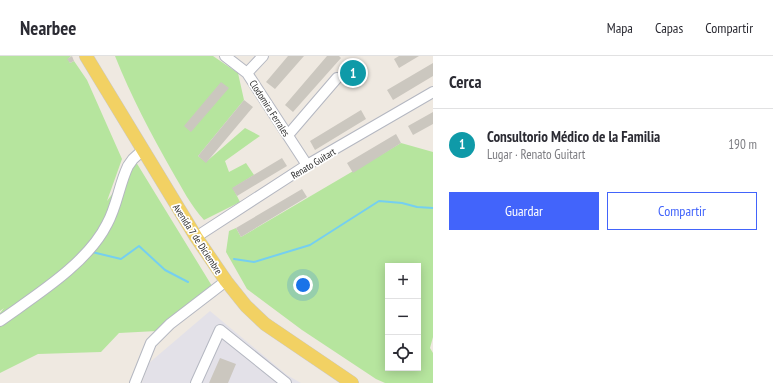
<!DOCTYPE html>
<html lang="es">
<meta charset="utf-8">
<style>
:root{--surface:#fff;--page:#f2f2f3;--text:#2b2b33;--muted:#7c7c81;--line:#e1e1e2;--accent:#4264fb}
body{margin:0;font-family:"PT Sans Narrow",sans-serif;background:var(--page);color:var(--text)}
.controls{position:absolute;right:12px;bottom:12px;display:grid;overflow:hidden;border-radius:0px;box-shadow:0 2px 10px #0003}
.controls button{width:36px;height:36px;display:grid;place-items:center;padding:0;border:0;border-bottom:1px solid var(--line);background:var(--surface);color:var(--text);font:20px sans-serif}
.you{position:absolute;left:303px;top:229px;width:14px;height:14px;margin:-10px;border:3px solid #fff;border-radius:50%;background:#1a73e8;box-shadow:0 0 0 6px #1a73e833}
.badge{display:grid;place-items:center;width:26px;height:26px;border-radius:50%;background:var(--accent);color:#fff;font-size:13px;font-weight:700}
.pin{position:absolute;translate:-50% -50%;border:2px solid #fff;box-shadow:0 1px 4px #0006}
.list{margin:0;padding:0;list-style:none}
h2{display:flex;justify-content:space-between;align-items:center;height:52px;margin:0;padding:0 16px;font-size:17px}
h2 small{font-size:13px;font-weight:400;color:var(--muted)}
.list li{display:grid;grid-template-columns:26px 1fr auto;gap:12px;align-items:center;box-sizing:border-box;height:72px;padding:0 16px;border-top:1px solid var(--line)}
.list b{display:block;font-size:15px;white-space:nowrap}
.list p{margin:0;font-size:13px;white-space:nowrap;color:var(--muted)}
.list em{font-size:13px;font-style:normal;color:var(--muted)}
.actions{display:flex;gap:8px;padding:12px 16px}
.actions a{flex:1;padding:9px 0;border:1px solid var(--accent);border-radius:0px;text-align:center;font-size:14px;color:var(--accent)}
.actions .main{background:var(--accent);color:#fff}
.icon{flex:none;width:22px;height:22px;fill:none;stroke:currentColor;stroke-width:2;stroke-linecap:round;stroke-linejoin:round}
.map{position:relative;flex:none;width:433px;height:327px;overflow:hidden}
header{display:flex;align-items:center;gap:24px;box-sizing:border-box;height:56px;padding:0 20px;background:var(--surface);border-bottom:1px solid var(--line)}
header strong{font-size:19px}
nav{display:flex;gap:22px;margin-inline-start:auto;font-size:14px}
main{display:flex}
aside{flex:1;background:var(--surface)}
.map>svg:first-child{display:block}
</style>
<header>
<strong>Nearbee</strong>
<nav><a>Mapa</a><a>Capas</a><a>Compartir</a></nav>
</header>
<main>
<div class="map">
<svg width="433" height="327" viewBox="0 0 433 327">
<rect width="100%" height="100%" fill="#efe9e1"/>
<path fill="#e3e1e8" d="M210,255L287,319L301,327H142L149,307Z"/>
<path fill="#b6e59e" fill-rule="evenodd" d="M0,0H71L68,3L70,7L74,5L87,24L122,103L107,145L136,106L212,230L157,275L119,277L101,296L38,298L0,317V257L4,252L0,255Z
M115,0H213L238,17L244,44L198,100L206,106L245,72L260,80L225,105L229,116L246,107L254,119L233,132L240,146L204,164C191,150 182,132 172,115C151,78 131,40 115,0Z
M401,87L433,96V281L430,292L433,297V327H385L376,323L302,274L247,233L226,196L229,175L236,172L241,181ZM388,210H418V312H388Z"/>
<g fill="none" stroke-linecap="round" stroke-linejoin="round">
<path stroke="#75cff0" stroke-width="2" d="M92,196L121,203L139,190L165,214L188,226
M234,203L254,206L310,189L379,145L402,147L417,151L433,152"/>
</g>
<path fill="#cbc7bf" d="M72,0L74,5L70,7L67,3Z
M288,0H304L275,33L266,26Z
M327,0H339L341,2L293,56L285,49Z
M399,0H419L399,12L394,3Z
M350,7L363,20L355,28L342,15Z
M433,7V20L393,44L387,34Z
M221,26L229,32L191,76L184,70Z
M244,44L253,51L206,107L198,100Z
M361,54L366,63L315,94L310,85Z
M433,56V68L413,79L408,70Z
M396,78L401,87L353,117L347,107Z
M282,102L287,110L237,140L232,132Z
M302,133L307,141L241,181L236,172Z
M220,302L236,308L228,327H209Z"/>
<g fill="none" stroke-linecap="round" stroke-linejoin="round">
<g stroke="#b4b7c1" stroke-width="12">
<path id="minor" d="M225,0L247,17L307,109
M247,17L263,0
M288,79L337,22
M196,181L307,109L433,36
M0,265C36,239 87,208 107,168C117,150 119,129 128,110L133,103L143,94
M135,327L151,287L170,268L226,225
M196,327L220,274L286,327"/>
</g>
<g stroke="#c9c9c9" stroke-width="14">
<path id="major" d="M86,0L196,181L226,225L246,250L265,268L352,327"/>
</g>
<use href="#minor" stroke="#fff" stroke-width="10"/>
<use href="#major" stroke="#f2d163" stroke-width="13"/>
</g>
<g text-anchor="middle" stroke-width="3.5" stroke-linejoin="round" paint-order="stroke">
<g font-size="10" fill="#2e2e2e" stroke="#fff">
<text transform="translate(270 52) rotate(57)" y="4">Clodomira Ferrales</text>
<text transform="translate(313 107) rotate(-31)" y="4">Renato Guitart</text>
<text transform="translate(198 183) rotate(57)" y="4">Avenida 7 de Diciembre</text>
</g>
</g>
</svg>
<div class="controls">
<button>+</button>
<button>−</button>
<button><svg class="icon" aria-label="locate" viewBox="0 0 24 24"><circle cx="12" cy="12" r="6"/><path d="M12 2v4M12 18v4M2 12h4M18 12h4"/></svg></button>
</div>
<div class="you"></div>
<div class="pin badge" style="left:353px;top:17px;background:#0f9aa8">1</div>
</div>
<aside>
<h2>Cerca<small></small></h2>
<ul class="list">
<li><span class="badge" style="background:#0f9aa8">1</span><div><b>Consultorio Médico de la Familia</b><p>Lugar · Renato Guitart</p></div><em>190 m</em></li>
</ul>
<div class="actions"><a class="main">Guardar</a><a>Compartir</a></div>
</aside>
</main>
